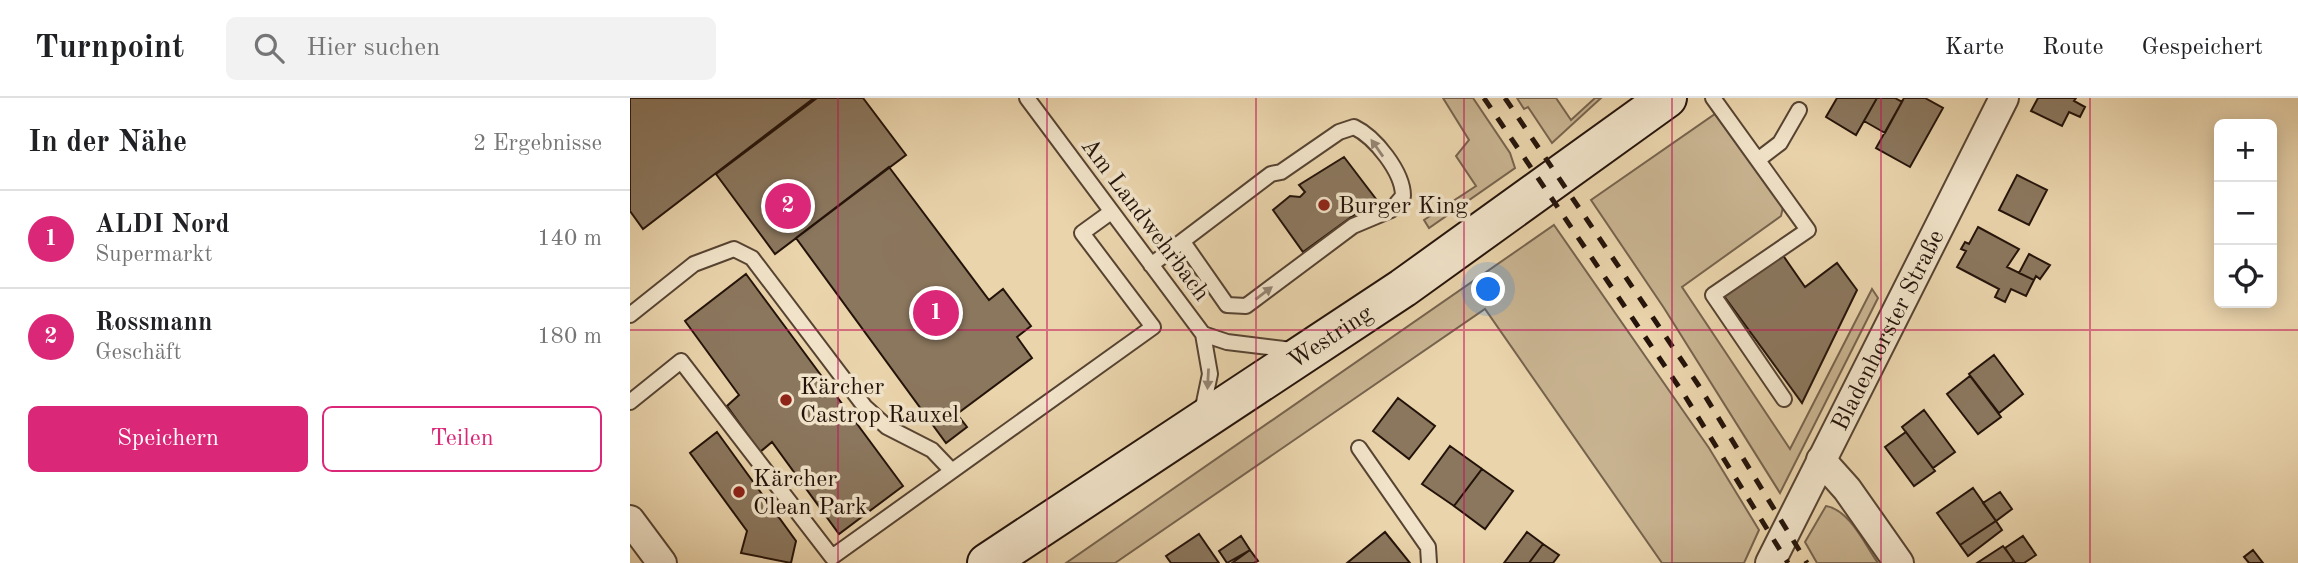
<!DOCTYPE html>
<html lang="de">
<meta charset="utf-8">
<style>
:root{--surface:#fff;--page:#f2f2f2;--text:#202124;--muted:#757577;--line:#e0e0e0;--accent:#db2777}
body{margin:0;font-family:"Old Standard TT",serif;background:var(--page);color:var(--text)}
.controls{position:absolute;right:21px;top:21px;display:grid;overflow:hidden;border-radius:10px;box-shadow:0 4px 18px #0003}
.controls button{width:63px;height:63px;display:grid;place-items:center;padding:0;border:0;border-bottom:2px solid var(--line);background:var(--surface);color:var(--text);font:35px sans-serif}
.you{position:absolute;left:859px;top:192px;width:24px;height:24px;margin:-18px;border:5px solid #fff;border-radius:50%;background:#1a73e8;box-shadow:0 0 0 10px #1a73e833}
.badge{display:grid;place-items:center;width:46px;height:46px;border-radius:50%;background:var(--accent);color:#fff;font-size:23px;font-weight:700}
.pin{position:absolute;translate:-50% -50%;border:4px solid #fff;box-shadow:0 2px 7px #0006}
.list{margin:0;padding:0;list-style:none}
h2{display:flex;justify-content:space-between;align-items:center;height:91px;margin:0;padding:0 28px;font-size:30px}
h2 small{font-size:23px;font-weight:400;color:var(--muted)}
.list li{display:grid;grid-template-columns:46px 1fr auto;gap:21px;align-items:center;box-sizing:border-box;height:98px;padding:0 28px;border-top:2px solid var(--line)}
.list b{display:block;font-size:26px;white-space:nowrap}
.list p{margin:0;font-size:23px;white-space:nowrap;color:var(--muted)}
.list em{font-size:23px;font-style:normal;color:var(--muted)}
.actions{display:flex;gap:14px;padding:21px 28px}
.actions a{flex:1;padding:16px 0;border:2px solid var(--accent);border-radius:10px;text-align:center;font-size:24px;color:var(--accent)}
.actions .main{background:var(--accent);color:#fff}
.icon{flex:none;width:38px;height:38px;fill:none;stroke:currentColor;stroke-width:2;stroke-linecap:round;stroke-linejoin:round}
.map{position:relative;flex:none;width:1668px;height:465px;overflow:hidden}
header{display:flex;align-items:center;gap:42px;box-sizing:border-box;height:98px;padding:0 35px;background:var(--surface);border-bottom:2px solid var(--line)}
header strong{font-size:33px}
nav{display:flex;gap:38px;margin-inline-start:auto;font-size:24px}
.search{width:490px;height:63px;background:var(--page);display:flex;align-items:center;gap:18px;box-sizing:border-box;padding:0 24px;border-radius:10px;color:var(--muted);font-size:26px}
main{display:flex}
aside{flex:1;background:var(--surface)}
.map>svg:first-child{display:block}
</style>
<header>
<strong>Turnpoint</strong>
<div class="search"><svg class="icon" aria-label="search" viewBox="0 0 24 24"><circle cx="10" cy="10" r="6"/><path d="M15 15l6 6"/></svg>Hier suchen</div>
<nav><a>Karte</a><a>Route</a><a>Gespeichert</a></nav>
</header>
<main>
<aside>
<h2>In der Nähe<small>2 Ergebnisse</small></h2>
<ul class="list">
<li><span class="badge">1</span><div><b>ALDI Nord</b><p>Supermarkt</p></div><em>140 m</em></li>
<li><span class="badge">2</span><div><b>Rossmann</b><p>Geschäft</p></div><em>180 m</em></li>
</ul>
<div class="actions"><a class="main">Speichern</a><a>Teilen</a></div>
</aside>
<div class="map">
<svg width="1668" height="465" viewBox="0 0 1668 465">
<rect width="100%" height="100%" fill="#ead4ac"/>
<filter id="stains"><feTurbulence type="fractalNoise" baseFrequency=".00286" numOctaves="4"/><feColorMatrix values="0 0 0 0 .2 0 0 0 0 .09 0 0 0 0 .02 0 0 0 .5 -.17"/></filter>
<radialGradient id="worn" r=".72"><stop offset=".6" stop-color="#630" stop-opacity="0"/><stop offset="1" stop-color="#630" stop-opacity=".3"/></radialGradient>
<path fill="#c8b390" stroke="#76634d" stroke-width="2" d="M813,0H843L880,55L885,70L799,130L794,122L846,88L826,58L839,42Z
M887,0H926L941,22L965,0H971L922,45L898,9L894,11Z
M1085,16L1153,109L1151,118L1052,189L1160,351L1242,191L1248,200L1150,395L1034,210L961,102Z
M924,127L1079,350L1129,432L1114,465H1032L855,211L485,465H436Z
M1196,408C1220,412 1235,447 1248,465H1187L1175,444Z"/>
<path fill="#8b775e" stroke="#24130a" stroke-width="2" d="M0,0H184L13,131L0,113Z
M187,0H233L276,57L145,156L86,76Z
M1207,0H1247L1226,37L1196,19Z
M1247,0H1265L1272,4L1255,35L1234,23Z
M1274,0H1295L1313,10L1280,69L1246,50Z
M1408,0H1446L1444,3L1455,9L1450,19L1439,14L1432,28L1401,13Z
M714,59L746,101L673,154L643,112L660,98L670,99L675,94L669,87Z
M259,69L359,202L373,191L401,228L387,239L402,260L327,316L337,329L316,345L166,140Z
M1387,77L1417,92L1399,127L1369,112Z
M1348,129L1389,151L1377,169L1404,182L1396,198L1381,191L1375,204L1365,199L1369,191L1327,169L1336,153L1331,151L1335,144L1339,146Z
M1152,156L1175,189L1207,165L1227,192L1172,305L1094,198Z
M1399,156L1420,167L1410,181L1406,178L1404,182L1389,175Z
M116,176L273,388L209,436L142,344L130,354L97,308L109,297L55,223Z
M1364,257L1393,296L1369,315L1339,276Z
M1340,278L1371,319L1348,336L1317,296Z
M768,300L805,328L779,361L743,333Z
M1294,312L1325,354L1303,370L1272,329Z
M87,334L166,443L161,465L111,455L117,433L60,355Z
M1276,334L1305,373L1284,388L1255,349Z
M820,348L852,371L824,408L792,386Z
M852,371L883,393L855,431L824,408Z
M1343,390L1366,423L1330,447L1307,415Z
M1370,394L1382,411L1366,423L1353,405Z
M1366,423L1372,432L1338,458L1330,447Z
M755,434L780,465H717Z
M897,434L913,446L899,465H874Z
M569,436L589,465H541L536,458Z
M611,438L620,452L597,465L589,453Z
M1393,438L1406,457L1394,465H1385L1375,450Z
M913,446L929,457L923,465H899Z
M1373,448L1384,463L1381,465H1347Z
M620,452L628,463L624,465H602Z
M1623,452L1633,465H1619L1614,459Z"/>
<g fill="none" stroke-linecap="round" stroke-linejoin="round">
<g stroke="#564332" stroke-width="18">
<path id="lane" d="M397,0L573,236L580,276L572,314
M1083,0L1178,132L1083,197L1154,301
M1129,61L1150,45L1169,12
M521,167L641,76L651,74L709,34L724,29C745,39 773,74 773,98L761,112L723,128L616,208L597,207L553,144
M0,217L64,166L104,151L122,160L235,309L257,329L302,352L322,373
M573,236L597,244L662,252
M0,304L51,263L202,459L523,229L452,135L481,114
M729,350L798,449L799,465"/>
</g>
<g stroke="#564332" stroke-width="32">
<g id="street">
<path d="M1191,362L1217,391L1269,465"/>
<path d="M0,422L32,465"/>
<path id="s1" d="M1140,465L1374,0"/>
</g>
</g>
<g stroke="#24130a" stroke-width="42">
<g id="secondary">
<path id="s2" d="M357,465L773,190L1037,0"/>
</g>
</g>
<use href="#lane" stroke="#f1e3c9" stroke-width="14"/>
<use href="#street" stroke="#f1e3c9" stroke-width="28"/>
<use href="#secondary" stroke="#f1e3c9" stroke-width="38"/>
<path stroke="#24130a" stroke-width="5" stroke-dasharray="12 12" stroke-linecap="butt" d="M854,0L1055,298L1158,465
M875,0L1069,288L1177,465"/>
</g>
<defs><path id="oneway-solid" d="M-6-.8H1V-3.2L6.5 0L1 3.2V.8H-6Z" transform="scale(1.75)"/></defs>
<g fill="#958573">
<use href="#oneway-solid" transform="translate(747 50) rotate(-125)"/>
<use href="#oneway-solid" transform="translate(634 195) rotate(-37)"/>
<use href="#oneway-solid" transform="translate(578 281) rotate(93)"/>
</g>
<path fill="none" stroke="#c2185b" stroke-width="2" stroke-opacity="0.55" d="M208,0V465M417,0V465M626,0V465M834,0V465M1042,0V465M1251,0V465M1460,0V465M0,232H1668"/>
<g fill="#8f2418" stroke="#f1e3c9" stroke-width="2.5">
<circle cx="694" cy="107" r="7"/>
<circle cx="156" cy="302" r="7"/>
<circle cx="109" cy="394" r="7"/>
</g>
<g text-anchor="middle" stroke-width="7" stroke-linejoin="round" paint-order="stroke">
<g font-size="24" fill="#24130a" stroke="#f1e3c9" text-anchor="start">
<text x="708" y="115">Burger King</text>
<text x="170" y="296">Kärcher<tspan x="170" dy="28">Castrop Rauxel</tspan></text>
<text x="123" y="388">Kärcher<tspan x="123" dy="28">Clean Park</tspan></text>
</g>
<g font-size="24" fill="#24130a" stroke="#f1e3c9">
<text transform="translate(516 121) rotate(53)" y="8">Am Landwehrbach</text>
<text dy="8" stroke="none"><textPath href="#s1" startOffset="261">Bladenhorster Straße</textPath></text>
<text dy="8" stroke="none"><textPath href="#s2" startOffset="411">Westring</textPath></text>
</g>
</g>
<rect width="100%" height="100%" filter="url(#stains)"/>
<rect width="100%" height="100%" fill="url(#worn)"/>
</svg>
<div class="controls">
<button>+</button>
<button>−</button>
<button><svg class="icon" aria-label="locate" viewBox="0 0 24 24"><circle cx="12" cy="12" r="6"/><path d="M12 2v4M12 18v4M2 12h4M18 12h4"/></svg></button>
</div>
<div class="you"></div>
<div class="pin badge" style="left:306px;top:215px">1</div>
<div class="pin badge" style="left:158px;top:108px">2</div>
</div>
</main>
